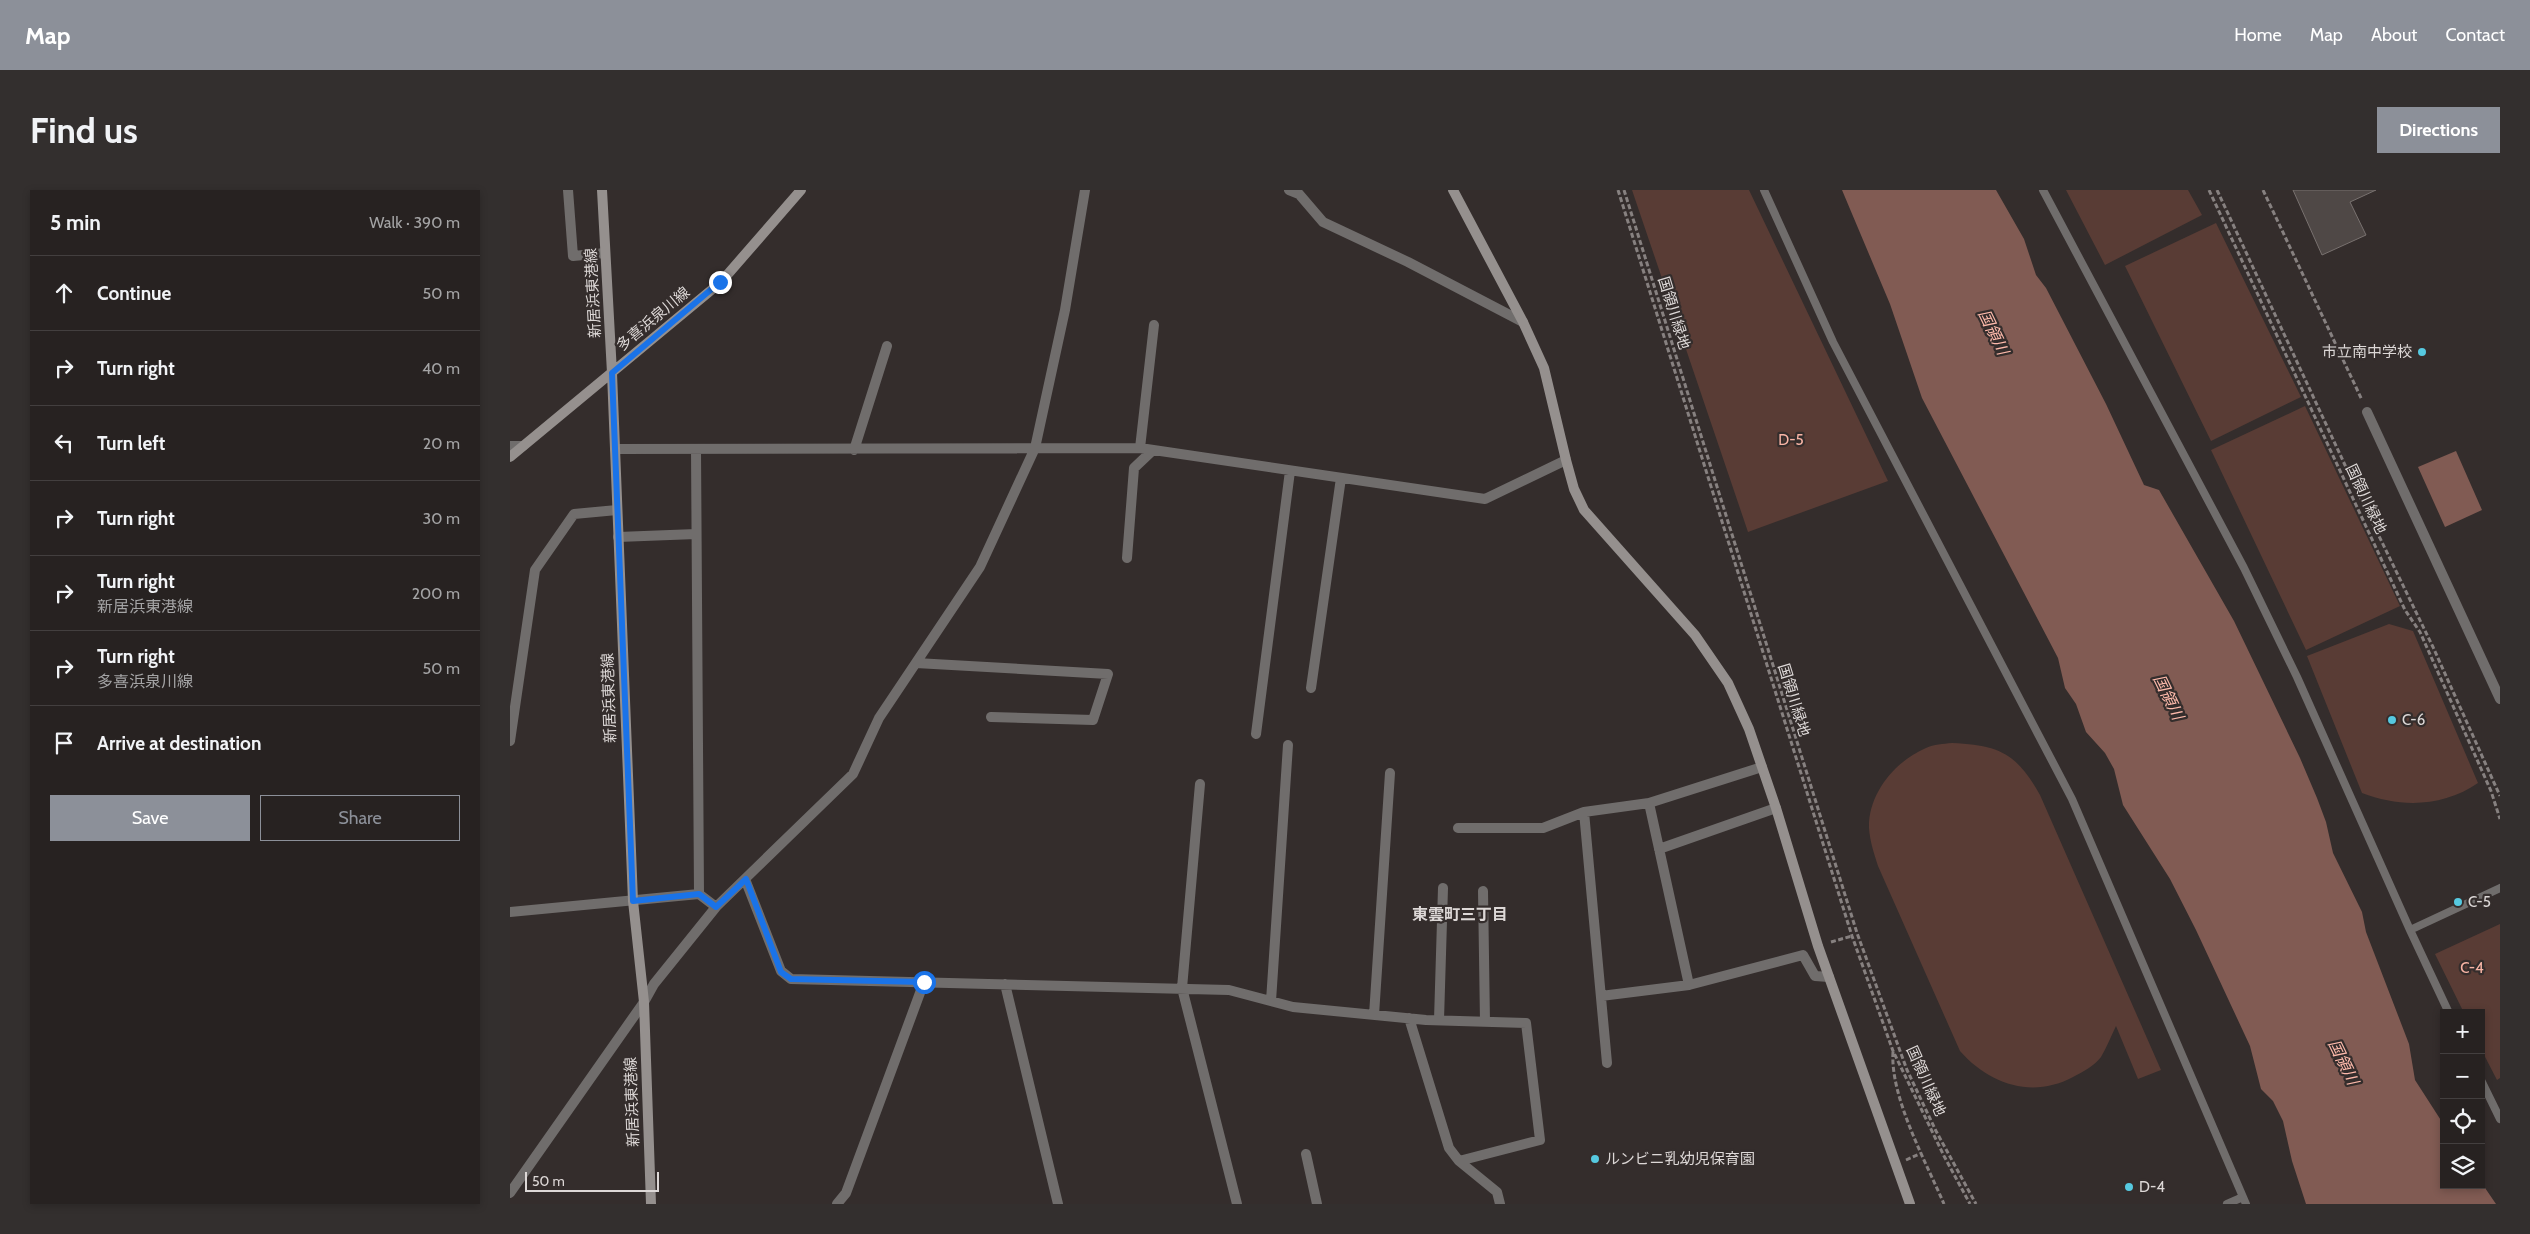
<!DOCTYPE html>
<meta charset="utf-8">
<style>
:root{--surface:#272221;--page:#332f2e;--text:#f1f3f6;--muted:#a4a4a5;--line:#433f3f;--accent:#8c9099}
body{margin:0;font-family:Cabin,"Noto Sans JP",sans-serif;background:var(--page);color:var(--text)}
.controls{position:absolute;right:15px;bottom:15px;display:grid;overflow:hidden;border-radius:0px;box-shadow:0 2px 8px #0003}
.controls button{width:45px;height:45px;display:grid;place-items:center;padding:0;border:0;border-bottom:1px solid var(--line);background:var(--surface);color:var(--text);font:25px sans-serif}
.scale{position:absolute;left:15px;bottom:12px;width:134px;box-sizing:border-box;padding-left:5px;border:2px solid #ddd8d7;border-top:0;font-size:14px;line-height:18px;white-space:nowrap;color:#ddd8d7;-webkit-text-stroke:4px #342d2c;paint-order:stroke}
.stop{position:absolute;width:15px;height:15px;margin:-11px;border:4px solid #1a73e8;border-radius:50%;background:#fff}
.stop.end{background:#1a73e8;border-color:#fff;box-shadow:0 1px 5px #0008}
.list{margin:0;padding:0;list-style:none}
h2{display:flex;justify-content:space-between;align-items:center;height:65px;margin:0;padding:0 20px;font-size:21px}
h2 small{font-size:16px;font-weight:400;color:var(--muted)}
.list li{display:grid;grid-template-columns:32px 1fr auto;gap:15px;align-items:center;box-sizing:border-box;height:75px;padding:0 20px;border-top:1px solid var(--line)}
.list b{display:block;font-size:19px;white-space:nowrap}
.list p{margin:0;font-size:16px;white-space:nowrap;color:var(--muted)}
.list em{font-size:16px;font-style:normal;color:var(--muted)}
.actions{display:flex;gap:10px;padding:15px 20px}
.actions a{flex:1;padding:11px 0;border:1px solid var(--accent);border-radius:0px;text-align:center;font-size:18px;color:var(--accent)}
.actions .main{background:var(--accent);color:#fff}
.icon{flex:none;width:28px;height:28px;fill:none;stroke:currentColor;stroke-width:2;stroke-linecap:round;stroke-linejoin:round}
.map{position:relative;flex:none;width:1990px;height:1014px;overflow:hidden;border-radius:0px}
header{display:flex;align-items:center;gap:30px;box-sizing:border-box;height:70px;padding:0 25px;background:var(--accent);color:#fff}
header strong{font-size:24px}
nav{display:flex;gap:28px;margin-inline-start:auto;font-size:18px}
.intro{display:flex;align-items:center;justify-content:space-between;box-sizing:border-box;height:120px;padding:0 30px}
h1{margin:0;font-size:35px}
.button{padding:12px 22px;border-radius:0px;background:var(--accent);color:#fff;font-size:18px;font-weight:700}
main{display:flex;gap:30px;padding:0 30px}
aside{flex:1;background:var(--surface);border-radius:0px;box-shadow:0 2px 8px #0003}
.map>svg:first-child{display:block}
</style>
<header>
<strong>Map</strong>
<nav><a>Home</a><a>Map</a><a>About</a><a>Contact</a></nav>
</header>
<div class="intro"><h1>Find us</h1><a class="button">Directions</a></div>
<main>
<aside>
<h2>5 min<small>Walk · 390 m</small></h2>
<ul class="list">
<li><svg class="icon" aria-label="ahead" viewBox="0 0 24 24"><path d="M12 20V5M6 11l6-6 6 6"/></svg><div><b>Continue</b></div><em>50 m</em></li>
<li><svg class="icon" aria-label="right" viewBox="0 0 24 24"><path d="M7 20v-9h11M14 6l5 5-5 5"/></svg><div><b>Turn right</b></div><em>40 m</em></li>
<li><svg class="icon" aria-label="left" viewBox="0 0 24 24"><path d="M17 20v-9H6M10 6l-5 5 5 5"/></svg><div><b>Turn left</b></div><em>20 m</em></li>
<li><svg class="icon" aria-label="right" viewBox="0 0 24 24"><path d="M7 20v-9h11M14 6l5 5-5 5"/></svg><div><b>Turn right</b></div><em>30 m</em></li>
<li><svg class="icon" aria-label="right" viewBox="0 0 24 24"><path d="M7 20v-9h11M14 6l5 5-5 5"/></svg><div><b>Turn right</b><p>新居浜東港線</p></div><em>200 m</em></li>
<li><svg class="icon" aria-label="right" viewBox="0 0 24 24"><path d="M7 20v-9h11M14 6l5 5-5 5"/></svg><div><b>Turn right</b><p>多喜浜泉川線</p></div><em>50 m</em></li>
<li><svg class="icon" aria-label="arrive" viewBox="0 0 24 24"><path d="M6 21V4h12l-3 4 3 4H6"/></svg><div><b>Arrive at destination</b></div></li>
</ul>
<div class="actions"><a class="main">Save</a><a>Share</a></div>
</aside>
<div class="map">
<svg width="1990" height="1014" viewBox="0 0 1990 1014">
<rect width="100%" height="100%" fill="#342d2c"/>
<path fill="#593c35" d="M1122,0H1239L1378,291L1238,342Z
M1556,0H1678L1692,25L1595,75Z
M1706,33L1791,207L1701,251L1615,76Z
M1795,216L1890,416L1796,460L1701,260Z
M1879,434L1903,441L1968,593C1933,617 1891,618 1852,603L1797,466Z
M1442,553C1490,555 1507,564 1530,605L1651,880L1628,889L1606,836C1601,846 1597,857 1591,867C1584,876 1573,882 1563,887C1522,909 1479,894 1450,861L1368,676C1364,663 1360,652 1359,638C1358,604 1385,571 1416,558C1424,554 1433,554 1442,553Z
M1990,734V888L1987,890L1971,859V823H1954L1925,764Z"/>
<path fill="#815b53" d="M1332,0H1486L1514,49L1526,85L1536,98L1596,214L1634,295L1649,300L1724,431L1790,568L1807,608L1816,632L1823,663L1852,722L1856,742L1899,854L1905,890L1934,935V995H1971V992L1986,1014H1796L1782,971L1773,931L1763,911L1751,899L1740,856L1686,740L1660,689L1613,615L1604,579L1595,563L1576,542L1566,514L1555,498L1548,468L1412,208L1380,114Z
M1946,261L1972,320L1935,337L1908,277Z"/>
<path fill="#4f4846" stroke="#78716f" d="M1783,0H1866L1840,12L1856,45L1812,65Z"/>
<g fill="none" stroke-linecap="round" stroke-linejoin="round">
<path stroke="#878180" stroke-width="3" stroke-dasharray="5 2.5" stroke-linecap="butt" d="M1108,0L1342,746L1383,861L1434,966L1460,1014
M1114,0L1347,743L1397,880L1426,941L1466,1014
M1699,0L1895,420L1910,442L1981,601L1990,629
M1707,0L1848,303L1923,457L1990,606
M1753,0L1852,210
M1321,752L1342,746
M1383,862C1380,907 1416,972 1434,1014
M1396,970L1412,963"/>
<path stroke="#706d6c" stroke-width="8" d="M1254,0L1323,152L1562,609L1733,1007
M1533,0L1734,378L1787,487L1900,740L1939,823
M1900,740L1990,698
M1971,890L1990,929
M1717,1014L1733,1007L1736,1014"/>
<path stroke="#706d6c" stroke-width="10" d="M58,0L63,66L95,63
M779,0L789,4L813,32L898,72L1013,132
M1857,222L1990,509
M0,256H13
M630,258L644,135
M105,259L630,258L975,309L1056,270
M186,260L189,704L206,717
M344,260L377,156
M108,347L186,344
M617,368L624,278L643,260
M406,473L598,484L583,530L481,527
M801,498L831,288
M746,544L780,281
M0,551L25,380L64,324L107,320
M690,594L672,798L727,1014
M1139,613L1179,795
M1074,622L1139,613L1252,577
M948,638H1033L1074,622L1097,873
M1149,659L1266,618
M235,689L271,781L281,789L719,800L783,817L916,830L1016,833L1030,950L949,971L987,1002L990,1014
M973,701L975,832
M0,722L189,704
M495,794L548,1014
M1091,806L1179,795L1293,765L1305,786L1319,787
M761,811L778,555
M864,825L880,583
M899,828L939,958L949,971
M929,830L933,698
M796,964L807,1014
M0,1003L134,812L144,794L206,717L343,584L369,528L470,377L525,258L555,120L575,0
M327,1014L336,1003L414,792"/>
<path stroke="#95908e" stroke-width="10" d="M92,0L102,183L123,711L134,812L141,1014
M943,0L1013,132L1034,178L1056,270L1064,299L1074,320L1185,445L1218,493L1239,539L1266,618L1308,756L1400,1014
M0,267L211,92L291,0"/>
</g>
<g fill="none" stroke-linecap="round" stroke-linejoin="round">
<path stroke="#1a73e8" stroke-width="6" d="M210,92L102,183L123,711L189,704L206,717L236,689L271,782L281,789L414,792"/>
</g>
<g fill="#56c9e0" stroke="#342d2c" stroke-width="2">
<circle cx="1912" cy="162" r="5"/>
<circle cx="1882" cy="530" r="5"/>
<circle cx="1948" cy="712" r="5"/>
<circle cx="1085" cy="969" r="5"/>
<circle cx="1619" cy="997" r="5"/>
</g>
<g text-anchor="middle" stroke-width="4.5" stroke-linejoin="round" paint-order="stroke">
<g font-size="15" fill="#ddd8d7" stroke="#342d2c">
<text transform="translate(83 103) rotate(-93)" y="5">新居浜東港線</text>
<text transform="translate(1164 123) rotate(73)" y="5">国領川緑地</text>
<text transform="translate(143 129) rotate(-40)" y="5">多喜浜泉川線</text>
<text transform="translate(1856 309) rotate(65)" y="5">国領川緑地</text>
<text transform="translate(99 508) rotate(-92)" y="5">新居浜東港線</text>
<text transform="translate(1284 510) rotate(73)" y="5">国領川緑地</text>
<text transform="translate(1416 891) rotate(66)" y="5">国領川緑地</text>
<text transform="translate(122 912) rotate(-92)" y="5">新居浜東港線</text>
</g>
<g font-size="15" fill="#ddd8d7" stroke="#342d2c" text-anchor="start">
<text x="1902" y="167" text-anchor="end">市立南中学校</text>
<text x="1892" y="535">C-6</text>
<text x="1958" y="717">C-5</text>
<text x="1095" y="974">ルンビニ乳幼児保育園</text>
<text x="1629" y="1002">D-4</text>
</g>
<g font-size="15" fill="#f8b4a5" stroke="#342d2c">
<text x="1281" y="255">D-5</text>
<text x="1962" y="783">C-4</text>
</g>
<g font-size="16" font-style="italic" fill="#febaab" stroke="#342d2c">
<text transform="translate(1484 142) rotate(64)" y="6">国領川</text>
<text transform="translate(1659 507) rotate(64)" y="6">国領川</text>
<text transform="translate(1834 872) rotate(64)" y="6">国領川</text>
</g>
<g font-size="16" font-weight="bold" fill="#ddd8d7" stroke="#342d2c">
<text x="950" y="730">東雲町三丁目</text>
</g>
</g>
</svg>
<div class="controls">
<button>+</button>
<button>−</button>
<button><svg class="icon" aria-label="locate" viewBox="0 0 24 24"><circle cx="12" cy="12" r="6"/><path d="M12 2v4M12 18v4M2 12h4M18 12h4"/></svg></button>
<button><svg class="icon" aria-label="layers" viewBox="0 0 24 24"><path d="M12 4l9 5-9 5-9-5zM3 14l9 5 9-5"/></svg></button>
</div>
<div class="scale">50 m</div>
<div class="stop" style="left:414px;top:792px"></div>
<div class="stop end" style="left:210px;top:92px"></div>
</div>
</main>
